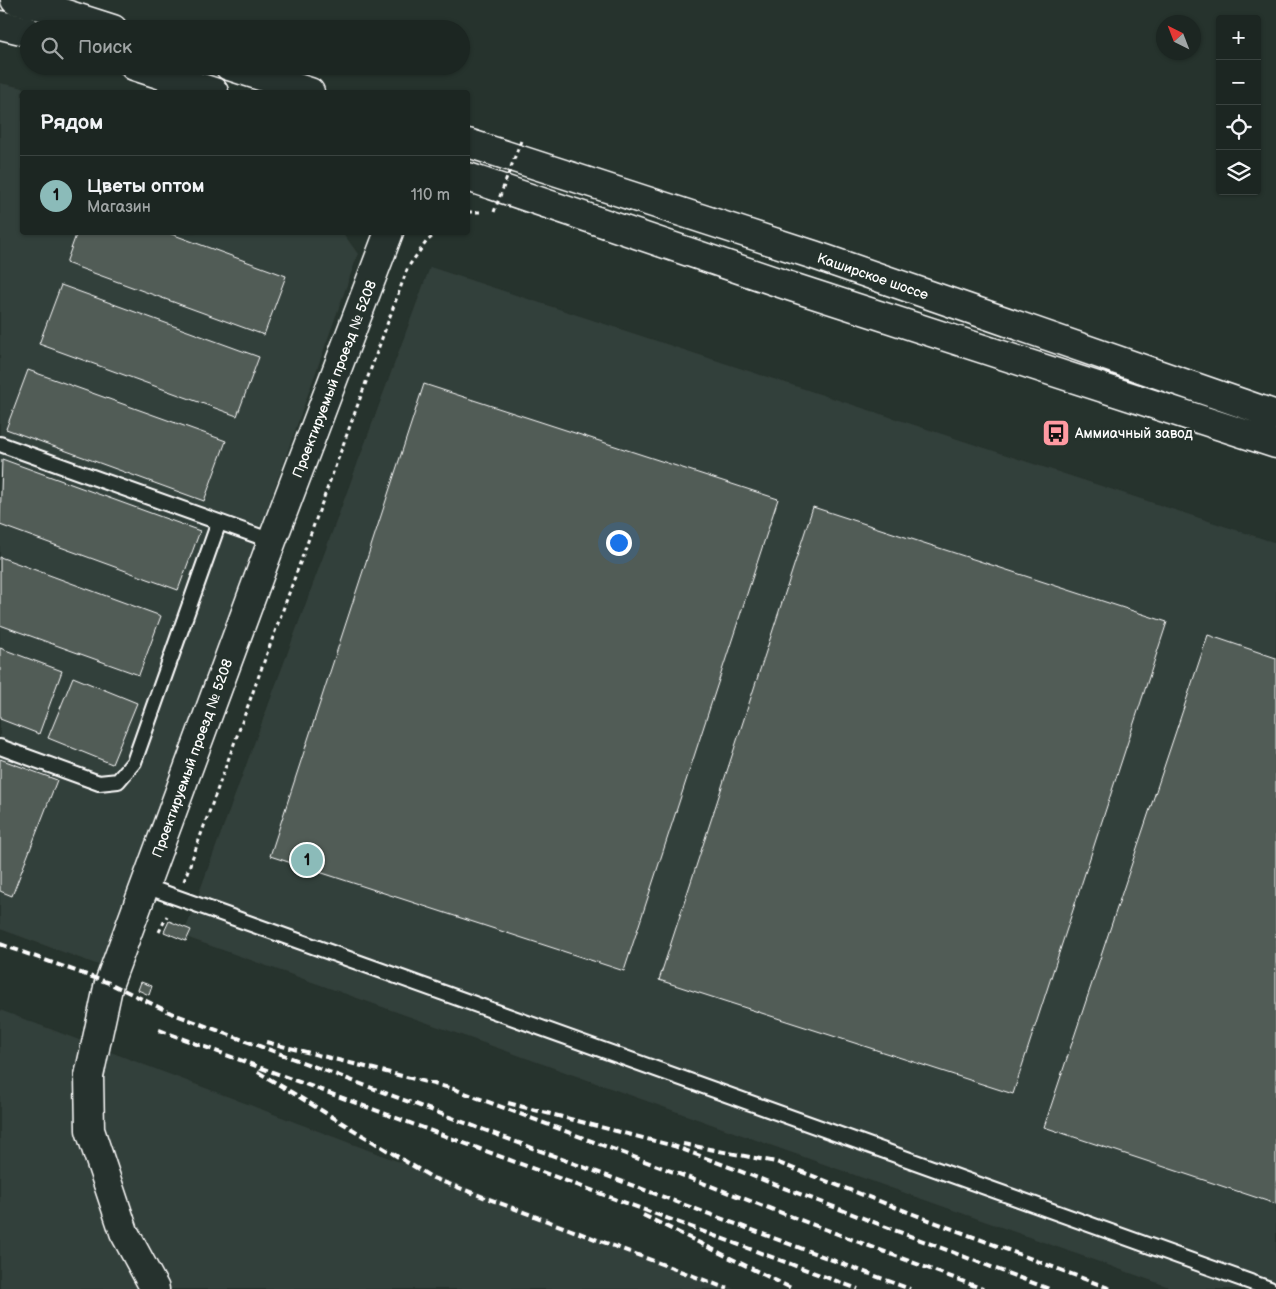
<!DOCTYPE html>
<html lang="ru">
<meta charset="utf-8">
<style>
:root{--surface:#1c2622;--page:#29322f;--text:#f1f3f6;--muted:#a0a5a5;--line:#3a4340;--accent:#8bbbb9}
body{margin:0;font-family:"Balsamiq Sans",sans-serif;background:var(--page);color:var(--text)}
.controls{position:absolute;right:15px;top:15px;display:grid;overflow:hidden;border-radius:5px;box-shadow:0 1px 4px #0004}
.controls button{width:45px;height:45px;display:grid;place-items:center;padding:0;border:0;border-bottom:1px solid var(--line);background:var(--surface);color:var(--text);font:25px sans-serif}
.compass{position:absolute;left:1156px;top:15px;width:45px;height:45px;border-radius:50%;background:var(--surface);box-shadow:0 1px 4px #0004;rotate:318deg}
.you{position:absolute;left:618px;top:542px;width:18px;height:18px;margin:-12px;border:4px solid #fff;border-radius:50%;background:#1a73e8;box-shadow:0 0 0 8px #1a73e833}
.badge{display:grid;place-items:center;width:32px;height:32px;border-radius:50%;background:var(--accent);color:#111;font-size:16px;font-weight:700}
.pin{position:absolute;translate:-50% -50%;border:2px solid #fff;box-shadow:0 1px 5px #0006}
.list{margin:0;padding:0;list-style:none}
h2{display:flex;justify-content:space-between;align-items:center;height:65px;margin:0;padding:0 20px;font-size:21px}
h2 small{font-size:16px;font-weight:400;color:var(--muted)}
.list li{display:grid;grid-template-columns:32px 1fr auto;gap:15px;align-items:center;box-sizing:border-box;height:80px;padding:0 20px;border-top:1px solid var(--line)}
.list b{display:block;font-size:19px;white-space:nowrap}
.list p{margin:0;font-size:16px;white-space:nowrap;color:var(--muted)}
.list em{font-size:16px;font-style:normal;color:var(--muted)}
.icon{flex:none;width:28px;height:28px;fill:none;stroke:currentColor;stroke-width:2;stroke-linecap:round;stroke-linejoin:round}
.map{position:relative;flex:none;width:1276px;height:1289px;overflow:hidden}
.search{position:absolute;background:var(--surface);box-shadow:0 1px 4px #0004;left:20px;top:20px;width:450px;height:55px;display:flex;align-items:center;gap:12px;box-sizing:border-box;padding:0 18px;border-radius:28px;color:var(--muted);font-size:19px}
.panel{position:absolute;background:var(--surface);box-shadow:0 1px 4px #0004;left:20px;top:90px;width:450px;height:145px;border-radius:5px}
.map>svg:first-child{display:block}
</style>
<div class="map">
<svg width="1276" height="1289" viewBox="0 0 1276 1289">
<rect width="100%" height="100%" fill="#26332d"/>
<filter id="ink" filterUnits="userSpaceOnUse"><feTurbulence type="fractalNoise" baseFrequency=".02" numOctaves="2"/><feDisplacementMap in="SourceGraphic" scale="10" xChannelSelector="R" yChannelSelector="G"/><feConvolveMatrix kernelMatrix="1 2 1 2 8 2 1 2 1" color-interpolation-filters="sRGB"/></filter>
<g filter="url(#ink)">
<path fill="#333f3a" d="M0,83L42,92H22V232L343,233L358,254L104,967L0,929Z
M430,267L1276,543V1289H1175L183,936Z
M0,1010L734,1289H0Z"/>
<path fill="#515c57" stroke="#fff" d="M77,232H166L286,276L264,335L66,263Z
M61,285L259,357L237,416L39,344Z
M28,370L226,441L204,501L6,429Z
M424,384L778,499L624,971L270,856Z
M2,459L200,531L178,590L0,525Z
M813,507L1167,622L1013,1094L659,980Z
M0,557L161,616L139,675L0,625Z
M1208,635L1276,658V1204L1044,1127Z
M0,648L62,671L39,734L0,719Z
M73,677L137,703L112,764L48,738Z
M0,759L57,780L12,896L0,891Z
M169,921L191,930L186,941L164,932Z
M141,982L152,986L149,995L138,990Z"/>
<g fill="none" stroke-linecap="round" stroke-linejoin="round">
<g stroke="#fff" stroke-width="18">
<path id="service" d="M0,444L272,541
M0,747L99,783L118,781L134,762L219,522
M145,886L1270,1289"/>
</g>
<g stroke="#fff" stroke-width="31">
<path id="minor" d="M155,1289L124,1232L90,1130L89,1076L109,983L272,541L389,232"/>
</g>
<g stroke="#fff" stroke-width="31">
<path id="primary" d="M15,0L44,7L113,29
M0,25L29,32
M134,66L214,92
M229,66L310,92
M468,143L814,255L1276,415
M468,177L792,287L1276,444"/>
</g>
<path stroke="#fff" stroke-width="3" stroke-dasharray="4 4" stroke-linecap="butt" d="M468,212H484
M184,881L408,267L427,241L438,232
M159,932L167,916"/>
<use href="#service" stroke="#26332d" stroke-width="14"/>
<use href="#minor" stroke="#26332d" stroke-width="28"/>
<use href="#primary" stroke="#26332d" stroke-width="28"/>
<path stroke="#fff" stroke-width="4" stroke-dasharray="8 4" stroke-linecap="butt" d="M0,944L109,983L171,1013L910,1289
M159,1030L858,1289
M266,1042L454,1089L983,1289
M258,1072L433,1178L728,1289
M508,1103L674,1146L1049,1289
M683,1144L776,1162L1111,1289
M643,1215L793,1289"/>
<path stroke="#fff" stroke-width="3" stroke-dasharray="4 4" stroke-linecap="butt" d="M494,212L522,138"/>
</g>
</g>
<defs>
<g id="bus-square" transform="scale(1.4375)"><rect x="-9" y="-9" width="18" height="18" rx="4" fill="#ff9aa2" stroke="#26332d"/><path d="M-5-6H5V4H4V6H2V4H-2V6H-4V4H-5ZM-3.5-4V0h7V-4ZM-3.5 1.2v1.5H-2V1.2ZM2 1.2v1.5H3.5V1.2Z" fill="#111"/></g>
</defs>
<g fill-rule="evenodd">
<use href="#bus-square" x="1056" y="433"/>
</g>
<g text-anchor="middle" stroke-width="4.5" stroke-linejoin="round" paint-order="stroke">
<g font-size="14" fill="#fff" stroke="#26332d">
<text transform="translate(873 276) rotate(19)" y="5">Каширское шоссе</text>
<text transform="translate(334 379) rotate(-69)" y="5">Проектируемый проезд № 5208</text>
<text transform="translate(192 758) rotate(-70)" y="5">Проектируемый проезд № 5208</text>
</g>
<g font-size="14" fill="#fff" stroke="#26332d" text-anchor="start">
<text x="1075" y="438">Аммиачный завод</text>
</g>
</g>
</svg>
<div class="controls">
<button>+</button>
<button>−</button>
<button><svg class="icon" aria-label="locate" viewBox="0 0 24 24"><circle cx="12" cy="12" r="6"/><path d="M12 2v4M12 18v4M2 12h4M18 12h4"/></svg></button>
<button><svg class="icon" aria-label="layers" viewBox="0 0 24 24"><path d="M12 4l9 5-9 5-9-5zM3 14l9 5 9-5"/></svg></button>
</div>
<svg class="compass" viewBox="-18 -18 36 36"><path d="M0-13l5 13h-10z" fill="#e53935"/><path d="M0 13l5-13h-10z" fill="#a0a5a5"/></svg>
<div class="you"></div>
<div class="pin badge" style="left:307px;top:860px">1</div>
<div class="search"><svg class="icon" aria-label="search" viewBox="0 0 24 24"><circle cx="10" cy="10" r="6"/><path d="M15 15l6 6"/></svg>Поиск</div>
<section class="panel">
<h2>Рядом<small></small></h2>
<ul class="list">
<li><span class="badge">1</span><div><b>Цветы оптом</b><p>Магазин</p></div><em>110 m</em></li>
</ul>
</section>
</div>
